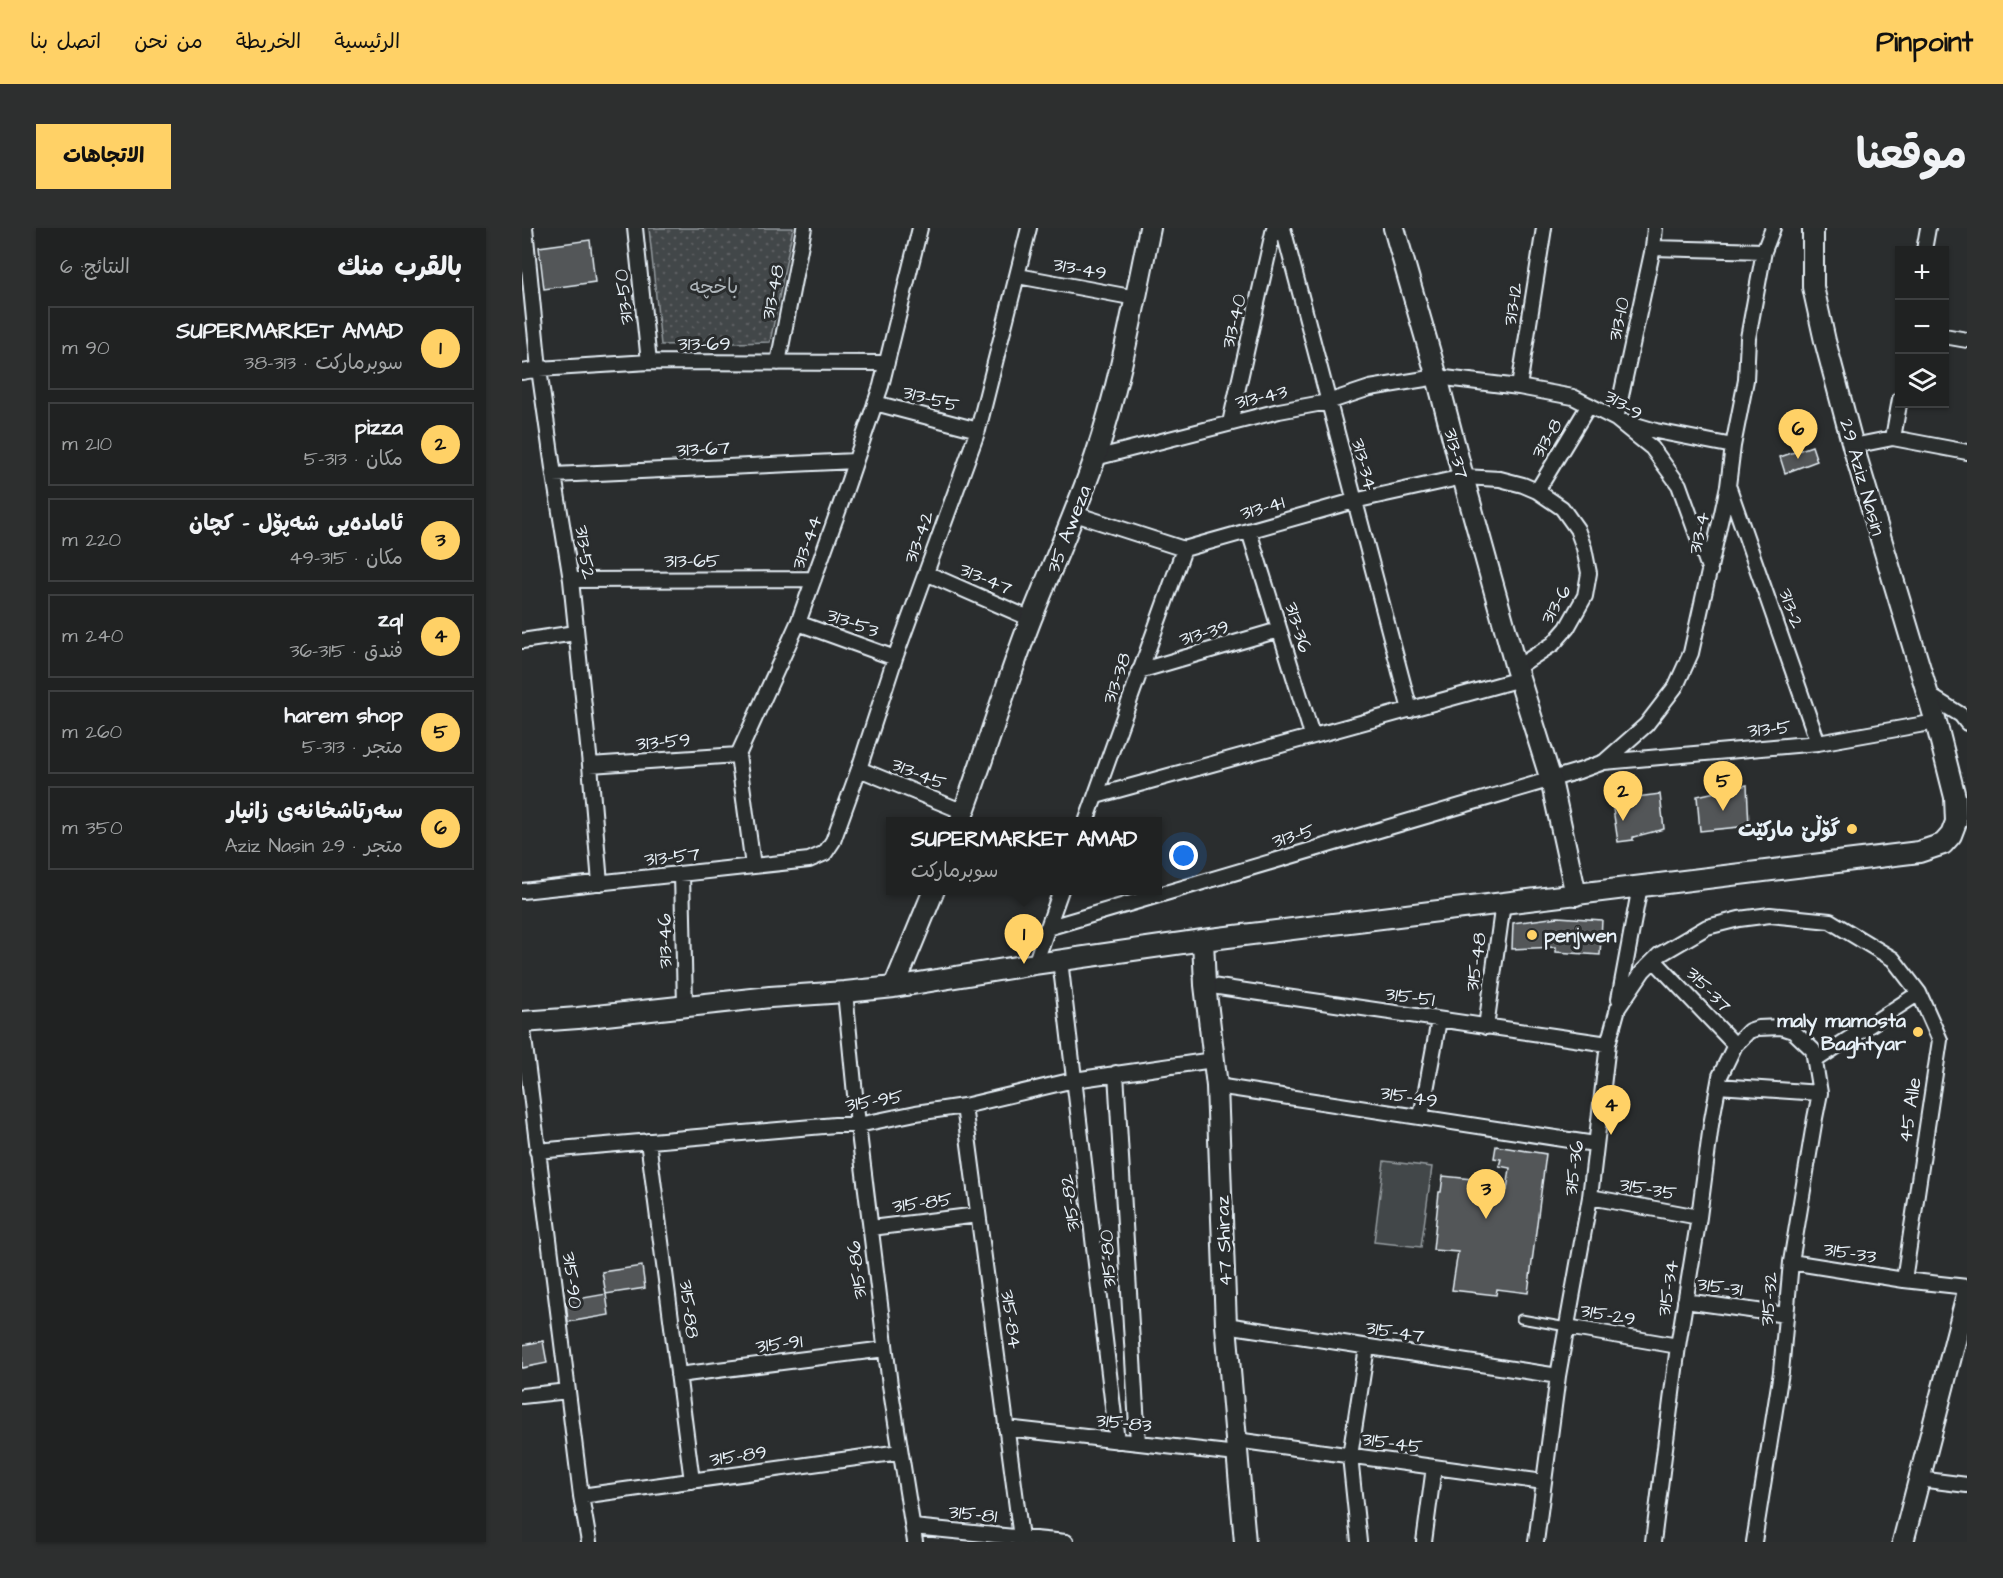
<!DOCTYPE html>
<html lang="ar">
<meta charset="utf-8">
<style>
:root{--surface:#202222;--page:#2d2f2f;--text:#f1f3f6;--muted:#a2a4a5;--line:#3d3f40;--accent:#ffd166}
body{margin:0;font-family:"Architects Daughter","Playpen Sans Arabic",sans-serif;background:var(--page);color:var(--text);direction:rtl}
.controls{position:absolute;right:18px;top:18px;display:grid;overflow:hidden;border-radius:0px;box-shadow:0 2px 4px #0004}
.controls button{width:54px;height:54px;display:grid;place-items:center;padding:0;border:0;border-bottom:2px solid var(--line);background:var(--surface);color:var(--text);font:30px sans-serif}
.you{position:absolute;left:662px;top:628px;width:21px;height:21px;margin:-15px;border:4px solid #fff;border-radius:50%;background:#1a73e8;box-shadow:0 0 0 9px #1a73e833}
.badge{display:grid;place-items:center;width:39px;height:39px;border-radius:50%;background:var(--accent);color:#111;font-size:20px;font-weight:700}
.pin{position:absolute;translate:-50% -50px;filter:drop-shadow(0 2px 3px #0008)}
.pin::after{content:'';position:absolute;top:32px;width:21px;height:18px;background:inherit;clip-path:polygon(0 0,100% 0,50% 100%)}
.popup{position:absolute;left:364px;top:589px;width:276px;height:78px;box-sizing:border-box;display:grid;place-content:center;border-radius:0px;background:var(--surface);filter:drop-shadow(0 2px 4px #0005);font-size:20px;white-space:nowrap;color:var(--muted)}
.popup b{font-size:22px;color:var(--text)}
.popup::after{content:'';position:absolute;left:50%;top:100%;margin-left:-12px;border:12px solid transparent;border-top-color:var(--surface)}
.list{margin:0;padding:0;list-style:none}
h2{display:flex;justify-content:space-between;align-items:center;height:78px;margin:0;padding:0 24px;font-size:26px}
h2 small{font-size:20px;font-weight:400;color:var(--muted)}
.list li{display:grid;grid-template-columns:39px 1fr auto;gap:18px;align-items:center;box-sizing:border-box;height:84px;margin:0 12px 12px;padding:0 12px;border:2px solid var(--line);border-radius:0px}
.list b{display:block;font-size:22px;white-space:nowrap}
.list p{margin:0;font-size:20px;white-space:nowrap;color:var(--muted)}
.list em{font-size:20px;font-style:normal;color:var(--muted)}
.icon{flex:none;width:33px;height:33px;fill:none;stroke:currentColor;stroke-width:2;stroke-linecap:round;stroke-linejoin:round}
.map{position:relative;flex:none;width:1445px;height:1314px;overflow:hidden;direction:ltr;border-radius:0px}
header{display:flex;align-items:center;gap:36px;box-sizing:border-box;height:84px;padding:0 30px;background:var(--accent);color:#111}
header strong{font-size:28px}
nav{display:flex;gap:33px;margin-inline-start:auto;font-size:21px}
.intro{display:flex;align-items:center;justify-content:space-between;box-sizing:border-box;height:144px;padding:0 36px}
h1{margin:0;font-size:42px}
.button{padding:15px 27px;border-radius:0px;background:var(--accent);color:#111;font-size:21px;font-weight:700}
main{display:flex;gap:36px;padding:0 36px}
aside{flex:1;background:var(--surface);border-radius:0px;box-shadow:0 2px 4px #0004}
.map>svg:first-child{display:block}
</style>
<header>
<strong>Pinpoint</strong>
<nav><a>الرئيسية</a><a>الخريطة</a><a>من نحن</a><a>اتصل بنا</a></nav>
</header>
<div class="intro"><h1>موقعنا</h1><a class="button">الاتجاهات</a></div>
<main>
<div class="map">
<svg width="1445" height="1314" viewBox="0 0 1445 1314">
<defs>
<pattern id="grass-dots" width="8" height="8" patternUnits="userSpaceOnUse" patternTransform="scale(1.5)"><rect width="8" height="8" fill="#424648"/><path d="M2 2h.1M6 6h.1" fill="none" stroke="#5d6163" stroke-width="1.8" stroke-linecap="round"/></pattern>
</defs>
<rect width="100%" height="100%" fill="#2a2d2e"/>
<filter id="ink" filterUnits="userSpaceOnUse"><feTurbulence type="fractalNoise" baseFrequency=".0167" numOctaves="2"/><feDisplacementMap in="SourceGraphic" scale="12" xChannelSelector="R" yChannelSelector="G"/><feConvolveMatrix kernelMatrix="1 2 1 2 8 2 1 2 1" color-interpolation-filters="sRGB"/></filter>
<g filter="url(#ink)">
<path fill="url(#grass-dots)" stroke="#959ca0" stroke-width="1.5" d="M127,0H271L248,114L139,117Z"/>
<path fill="#424648" stroke="#959ca0" stroke-width="1.5" d="M862,933L910,939L899,1019L852,1014Z"/>
<path fill="#535759" stroke="#e8f1f8" stroke-width="1.5" d="M68,12L73,54L22,61L17,19Z
M1290,218L1295,233L1263,245L1258,229Z
M1225,557L1227,598L1178,603L1175,568Z
M1138,566L1142,601L1111,609V612L1096,614L1090,574L1106,570Z
M1036,689L1080,692L1078,727L1034,724V719L990,721L991,695Z
M974,918L1024,926L1006,1065L975,1061L974,1067L930,1062L936,1024L911,1022L917,964H919L921,948L960,952L959,958L985,962L988,940L977,938L979,931L972,930Z
M120,1038L123,1060L84,1066L80,1044Z
M84,1066L87,1087L46,1094L44,1073Z
M21,1113L25,1135L0,1140V1117Z"/>
<g fill="none" stroke-linecap="round" stroke-linejoin="round">
<g stroke="#e8f1f8" stroke-width="11">
<path id="lane" d="M999,1091L1045,1099"/>
</g>
<g stroke="#e8f1f8" stroke-width="18">
<path id="street" d="M3,0L17,141L32,247L49,352L68,537L78,655
M113,0L127,134
M761,0L888,482
M1133,0L1131,20L1094,191L1134,203L1211,218
M1131,20L1242,23
M1402,22L1406,0
M496,48L614,70
M1422,108L1445,112
M256,135L282,0
M0,144L17,141L127,134L365,135
M997,159L1022,0
M353,175L456,202
M708,195L752,0
M1371,210L1378,171
M1331,218L1371,210L1445,224
M573,230L757,183L806,174L848,160L915,149L997,159L1051,169L1094,191L1130,220L1157,257L1188,343
M32,247L333,233
M1207,260L1296,515
M1015,263L1067,177
M553,286L662,321L832,273L941,249L978,251L1001,257L1015,263L1040,280L1055,301L1062,320L1067,345L1063,368L1045,400L1031,416L994,440
M727,303L790,507
M404,345L509,391
M49,352L292,351
M276,395L373,430
M0,413L53,405
M617,443L757,402
M1405,466L1439,487L1445,495
M1082,534L1296,515L1414,494
M68,537L216,527
M337,541L442,584
M574,568L998,451
M564,594L662,321
M231,638L216,527L276,395L323,264L359,158L398,0
M160,646L163,778
M0,663L287,632L303,625L311,613L337,541L373,430L456,202L507,0
M525,700L1057,543L1082,534L1124,497L1154,458L1169,425L1206,258L1211,218L1224,152L1226,110L1242,23L1251,0
M538,732L595,1213
M1132,732L1213,817
M513,736L539,662
M683,757L1086,816
M323,764L336,897L368,1157L393,1314
M1097,771L1118,658
M0,794L59,1268L67,1314
M964,799L981,675
M1294,832L1397,765
M594,845L616,1215
M695,858L1073,916
M1196,858L1298,865
M442,878L499,1310
M899,889L917,792
M126,913L170,1253
M15,923L313,897H336L394,885L442,878L552,852L691,832
M1068,969L1177,989
M349,1000L456,987
M1269,1034L1382,1052L1445,1059
M1163,1073L1264,1087
M704,1097L1036,1148
M1045,1099L1156,1118
M156,1147L363,1121
M0,1168L46,1163
M484,1200L715,1226
M714,1212L1022,1254
M1397,1251L1445,1257
M59,1268L378,1224
M391,1299L544,1314
M837,1314L828,1228L845,1119
M902,1314L912,1239
M1014,1314L1036,1148L1068,969L1086,816L1096,780L1121,743L1137,727L1185,699L1217,691L1248,687L1308,693L1371,731L1397,765L1418,812L1382,1052
M1131,1314L1156,1118L1177,989L1189,897L1198,848L1213,817L1227,803L1236,800L1259,799L1271,803L1291,822L1298,865L1293,890L1269,1034L1259,1144L1232,1314"/>
</g>
<g stroke="#e8f1f8" stroke-width="24">
<path id="secondary" d="M872,0L915,149L941,249L994,440L1029,552L1054,667
M438,594C463,527 483,458 509,391C530,338 554,285 573,230C598,156 612,77 628,0
M681,712L683,757L695,858L704,1097L723,1314
M372,759L412,662
M0,794L56,790L248,769L323,764L372,759L513,736L681,712L1397,624L1421,616L1429,607L1434,594L1433,569L1414,494L1331,218L1303,113L1291,59V0
M1381,1314L1445,1067"/>
</g>
<use href="#lane" stroke="#2a2d2e" stroke-width="7"/>
<use href="#street" stroke="#2a2d2e" stroke-width="14"/>
<use href="#secondary" stroke="#2a2d2e" stroke-width="20"/>
</g>
</g>
<g fill="#ffd166" stroke="#2a2d2e" stroke-width="2">
<circle cx="1330" cy="601" r="6"/>
<circle cx="1010" cy="707" r="6"/>
<circle cx="1396" cy="804" r="6"/>
</g>
<g text-anchor="middle" stroke-width="6" stroke-linejoin="round" paint-order="stroke">
<g font-size="20" fill="#e8f1f8" stroke="#2a2d2e">
<text transform="translate(558 40) rotate(11)" y="7">313-49</text>
<text transform="translate(250 64) rotate(-79)" y="7">313-48</text>
<text transform="translate(101 69) rotate(-96)" y="7">313-50</text>
<text transform="translate(990 76) rotate(-81)" y="7">313-12</text>
<text transform="translate(1096 91) rotate(-78)" y="7">313-10</text>
<text transform="translate(711 93) rotate(-77)" y="7">313-40</text>
<text x="182" y="122">313-69</text>
<text transform="translate(739 168) rotate(-13)" y="7">313-43</text>
<text transform="translate(409 170) rotate(15)" y="7">313-55</text>
<text transform="translate(1102 176) rotate(32)" y="7">313-9</text>
<text transform="translate(1024 210) rotate(-59)" y="7">313-8</text>
<text transform="translate(181 220) rotate(-3)" y="7">313-67</text>
<text transform="translate(935 225) rotate(76)" y="7">313-37</text>
<text transform="translate(843 236) rotate(75)" y="7">313-34</text>
<text transform="translate(1341 249) rotate(74)" y="7">29 Aziz Nasin</text>
<text transform="translate(740 279) rotate(-16)" y="7">313-41</text>
<text transform="translate(546 301) rotate(-69)" y="7">35 Aweza</text>
<text transform="translate(1176 305) rotate(-78)" y="7">313-4</text>
<text transform="translate(396 309) rotate(-70)" y="7">313-42</text>
<text transform="translate(284 314) rotate(-70)" y="7">313-44</text>
<text transform="translate(64 324) rotate(82)" y="7">313-52</text>
<text x="170" y="339">313-65</text>
<text transform="translate(464 350) rotate(23)" y="7">313-47</text>
<text transform="translate(1033 376) rotate(-60)" y="7">313-6</text>
<text transform="translate(1270 380) rotate(71)" y="7">313-2</text>
<text transform="translate(331 394) rotate(20)" y="7">313-53</text>
<text transform="translate(777 399) rotate(73)" y="7">313-36</text>
<text transform="translate(682 404) rotate(-16)" y="7">313-39</text>
<text transform="translate(594 450) rotate(-71)" y="7">313-38</text>
<text transform="translate(1247 500) rotate(-5)" y="7">313-5</text>
<text transform="translate(141 513) rotate(-4)" y="7">313-59</text>
<text transform="translate(397 545) rotate(22)" y="7">313-45</text>
<text transform="translate(771 607) rotate(-16)" y="7">313-5</text>
<text transform="translate(150 628) rotate(-6)" y="7">313-57</text>
<text transform="translate(142 713) rotate(-91)" y="7">313-46</text>
<text transform="translate(953 734) rotate(-82)" y="7">315-48</text>
<text transform="translate(1187 761) rotate(46)" y="7">315-37</text>
<text transform="translate(888 768) rotate(8)" y="7">315-51</text>
<text transform="translate(887 868) rotate(9)" y="7">315-49</text>
<text transform="translate(352 872) rotate(-9)" y="7">315-95</text>
<text transform="translate(1387 882) rotate(-81)" y="7">45 Alle</text>
<text transform="translate(1051 940) rotate(-83)" y="7">315-36</text>
<text transform="translate(1126 960) rotate(10)" y="7">315-35</text>
<text transform="translate(400 974) rotate(-7)" y="7">315-85</text>
<text transform="translate(547 975) rotate(-97)" y="7">315-82</text>
<text transform="translate(701 1013) rotate(-92)" y="7">47 Shiraz</text>
<text transform="translate(1328 1024) rotate(9)" y="7">315-33</text>
<text transform="translate(585 1031) rotate(-93)" y="7">315-80</text>
<text transform="translate(334 1042) rotate(-97)" y="7">315-86</text>
<text transform="translate(51 1052) rotate(83)" y="7">315-90</text>
<text transform="translate(1198 1058) rotate(8)" y="7">315-31</text>
<text transform="translate(1145 1060) rotate(-81)" y="7">315-34</text>
<text transform="translate(1246 1071) rotate(-85)" y="7">315-32</text>
<text transform="translate(168 1081) rotate(83)" y="7">315-88</text>
<text transform="translate(1086 1086) rotate(10)" y="7">315-29</text>
<text transform="translate(490 1091) rotate(82)" y="7">315-84</text>
<text transform="translate(873 1103) rotate(9)" y="7">315-47</text>
<text transform="translate(257 1115) rotate(-7)" y="7">315-91</text>
<text transform="translate(602 1194) rotate(6)" y="7">315-83</text>
<text transform="translate(870 1214) rotate(8)" y="7">315-45</text>
<text transform="translate(216 1227) rotate(-8)" y="7">315-89</text>
<text transform="translate(451 1285) rotate(6)" y="7">315-81</text>
</g>
<g font-size="20" fill="#aeb5ba" stroke="#2a2d2e">
<text x="192" y="65">باخچە</text>
</g>
<g font-size="20" font-weight="bold" fill="#e8f1f8" stroke="#2a2d2e" text-anchor="end">
<text x="1318" y="608">گۆڵێ مارکێت</text>
<text x="1022" y="714" text-anchor="start">penjwen</text>
<text x="1384" y="799">maly mamosta<tspan x="1384" dy="23">Baghtyar</tspan></text>
</g>
</g>
</svg>
<div class="controls">
<button>+</button>
<button>−</button>
<button><svg class="icon" aria-label="layers" viewBox="0 0 24 24"><path d="M12 4l9 5-9 5-9-5zM3 14l9 5 9-5"/></svg></button>
</div>
<div class="you"></div>
<div class="pin badge" style="left:502px;top:736px">1</div>
<div class="popup"><b>SUPERMARKET AMAD</b>سوبرماركت</div>
<div class="pin badge" style="left:1101px;top:593px">2</div>
<div class="pin badge" style="left:964px;top:991px">3</div>
<div class="pin badge" style="left:1089px;top:907px">4</div>
<div class="pin badge" style="left:1201px;top:583px">5</div>
<div class="pin badge" style="left:1276px;top:231px">6</div>
</div>
<aside>
<h2>بالقرب منك<small>النتائج: 6</small></h2>
<ul class="list">
<li><span class="badge">1</span><div><b>SUPERMARKET AMAD</b><p>سوبرماركت · 313-38</p></div><em>90 m</em></li>
<li><span class="badge">2</span><div><b>pizza</b><p>مكان · 313-5</p></div><em>210 m</em></li>
<li><span class="badge">3</span><div><b>ئامادەیی شەپۆل - کچان</b><p>مكان · 315-49</p></div><em>220 m</em></li>
<li><span class="badge">4</span><div><b>zq1</b><p>فندق · 315-36</p></div><em>240 m</em></li>
<li><span class="badge">5</span><div><b>harem shop</b><p>متجر · 313-5</p></div><em>260 m</em></li>
<li><span class="badge">6</span><div><b>سەرتاشخانەی زانیار</b><p>متجر · 29 Aziz Nasin</p></div><em>350 m</em></li>
</ul>
</aside>
</main>
